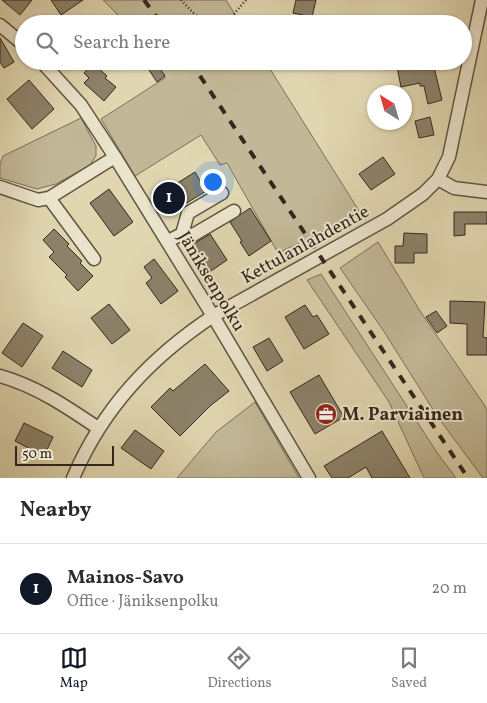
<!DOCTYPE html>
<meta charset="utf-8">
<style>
:root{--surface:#fff;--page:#f2f2f3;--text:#2b2b33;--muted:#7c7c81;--line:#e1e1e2;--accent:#111827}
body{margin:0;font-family:Vollkorn,serif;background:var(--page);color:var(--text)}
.compass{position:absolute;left:367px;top:85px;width:45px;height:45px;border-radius:50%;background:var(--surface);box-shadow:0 1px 4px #0004;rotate:323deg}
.scale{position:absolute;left:15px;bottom:12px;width:99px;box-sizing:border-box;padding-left:5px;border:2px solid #32281e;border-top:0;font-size:14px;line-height:18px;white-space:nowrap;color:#32281e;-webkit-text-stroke:4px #ebe4cc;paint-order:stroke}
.you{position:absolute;left:212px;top:181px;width:18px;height:18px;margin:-12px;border:4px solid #fff;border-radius:50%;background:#1a73e8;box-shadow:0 0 0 8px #1a73e833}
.badge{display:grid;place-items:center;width:32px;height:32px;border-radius:50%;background:var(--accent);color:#fff;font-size:16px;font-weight:700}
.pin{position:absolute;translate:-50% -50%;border:2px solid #fff;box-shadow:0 1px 5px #0006}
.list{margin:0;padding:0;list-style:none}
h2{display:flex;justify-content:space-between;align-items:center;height:65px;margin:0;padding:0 20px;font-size:21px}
h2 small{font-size:16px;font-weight:400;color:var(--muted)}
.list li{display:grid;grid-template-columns:32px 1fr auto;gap:15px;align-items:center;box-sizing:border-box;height:90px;padding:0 20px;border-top:1px solid var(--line)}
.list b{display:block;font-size:19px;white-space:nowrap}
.list p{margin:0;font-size:16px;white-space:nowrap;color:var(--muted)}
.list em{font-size:16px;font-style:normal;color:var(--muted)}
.icon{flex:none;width:28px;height:28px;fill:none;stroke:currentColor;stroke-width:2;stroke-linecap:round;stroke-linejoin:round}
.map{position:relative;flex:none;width:487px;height:478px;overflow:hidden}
.search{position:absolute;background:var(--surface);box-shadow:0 1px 4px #0004;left:15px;right:15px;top:15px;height:55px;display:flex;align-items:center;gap:12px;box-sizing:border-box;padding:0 18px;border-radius:28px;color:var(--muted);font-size:19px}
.sheet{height:155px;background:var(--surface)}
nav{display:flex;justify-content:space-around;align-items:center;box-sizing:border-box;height:70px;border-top:1px solid var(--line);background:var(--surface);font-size:14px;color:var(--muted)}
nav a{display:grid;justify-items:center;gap:2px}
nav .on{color:var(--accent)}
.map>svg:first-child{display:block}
</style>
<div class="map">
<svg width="487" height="478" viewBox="0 0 487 478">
<rect width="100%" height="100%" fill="#e0d6b0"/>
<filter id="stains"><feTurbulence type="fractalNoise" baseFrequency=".004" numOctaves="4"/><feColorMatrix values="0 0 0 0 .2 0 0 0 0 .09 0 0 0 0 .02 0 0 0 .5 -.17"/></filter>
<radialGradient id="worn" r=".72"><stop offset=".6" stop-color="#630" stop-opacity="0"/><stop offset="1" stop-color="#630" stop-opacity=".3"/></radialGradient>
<path fill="#c2b897" stroke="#7a705a" d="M103,0H226L241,24H127Z
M154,61H265L361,214L278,253L227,163L220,165L201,135L135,176L101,119L165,78Z
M81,118L96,146V156L90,165L56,184L37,189L0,178V164L3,156Z
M378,242L420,311L487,409V478H483L437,416L383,330L340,268Z
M321,274L438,454L456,478H424L389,402L307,280Z
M255,402L299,478H177L216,432Z"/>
<path fill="#8c826a" stroke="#32281e" d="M2,0H32L20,15Z
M51,0H83L61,15Z
M296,0H316L312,17L293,13Z
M0,38L14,62L4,68L0,62Z
M93,63L107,76L105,78L116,87L104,101L84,83L89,78L84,73Z
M421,63L422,69L434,67L442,100L428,104L424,86H420V83L401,87L397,67Z
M157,64L165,76L157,82L149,70Z
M29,80L54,109L32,129L7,99Z
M430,117L434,135L419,138L415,121Z
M383,157L395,174L371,190L359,174Z
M195,172L206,191L172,212L160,194Z
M109,189L133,222L114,236L90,203Z
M250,208L271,241L249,256L240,242L242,241L230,222Z
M454,212H487V224H465V235L454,236Z
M54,229L69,244L67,246L82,261L80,263L93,276L78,291L65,277L67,275L49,257L54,252L43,240Z
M404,233L427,234V253H414V263H395V246H403Z
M210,234L227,260L208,273L189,243L197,242Z
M154,259L178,291L161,304L146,283L152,278L144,267Z
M450,301L485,302L483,337L487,338V355H467V324L450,323Z
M109,304L130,330L112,344L91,318Z
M305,305L313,317L317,315L329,334L304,349L285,317Z
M436,311L447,326L437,333L426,317Z
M23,323L43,336L22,367L2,353Z
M269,338L283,361L267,371L253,347Z
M63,351L92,370L82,387L52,368Z
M205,364L229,391L210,406L180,436L151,407L170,388L173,391Z
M319,375L344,417L315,434L290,392Z
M24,423L53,437L44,456L15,441Z
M135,430L164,451L151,469L121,448Z
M382,431L410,478H372L366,467L348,478H332L324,466Z"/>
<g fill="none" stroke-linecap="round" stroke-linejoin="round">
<g stroke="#5e5442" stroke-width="15">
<path id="minor" d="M0,25L24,45
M41,61L81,105L115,157L213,316L309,478
M438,179L454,188L487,192
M0,187L38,200L49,198L115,157
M49,198L94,259
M182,234L193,235L234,211
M168,241L182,234L188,213L222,193
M0,376C36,386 67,407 98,428
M73,478C103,408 150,358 213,316L387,219L423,194L438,179L449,157L482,0"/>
</g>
<path stroke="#32281e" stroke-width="2.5" stroke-dasharray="1 2.5" stroke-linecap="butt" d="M181,0L201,21L225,24L246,0"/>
<use href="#minor" stroke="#ebe4cc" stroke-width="12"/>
<path stroke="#32281e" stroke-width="4" stroke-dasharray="9 9" stroke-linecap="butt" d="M144,0L162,24
M190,61L468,478"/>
</g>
<defs>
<g id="office-disc" transform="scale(1.125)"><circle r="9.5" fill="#8f2418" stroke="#ebe4cc"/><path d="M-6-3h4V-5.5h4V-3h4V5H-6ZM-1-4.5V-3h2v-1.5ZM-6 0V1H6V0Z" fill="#fff"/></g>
</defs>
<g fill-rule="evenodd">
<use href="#office-disc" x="326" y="414"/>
</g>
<g text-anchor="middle" stroke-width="4" stroke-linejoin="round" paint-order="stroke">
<g font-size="18" fill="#32281e" stroke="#ebe4cc">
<text transform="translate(305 244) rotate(-29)" y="6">Kettulanlahdentie</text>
<text transform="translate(212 281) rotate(59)" y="6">Jäniksenpolku</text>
</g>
<g font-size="18" font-weight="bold" fill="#32281e" stroke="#ebe4cc" text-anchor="start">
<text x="342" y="420">M. Parviainen</text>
</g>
</g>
<rect width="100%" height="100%" filter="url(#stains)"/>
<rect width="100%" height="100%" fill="url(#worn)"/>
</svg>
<svg class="compass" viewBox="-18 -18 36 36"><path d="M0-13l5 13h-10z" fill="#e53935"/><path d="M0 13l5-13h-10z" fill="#7c7c81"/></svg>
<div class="scale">50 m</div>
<div class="you"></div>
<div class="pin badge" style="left:169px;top:198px">1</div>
<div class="search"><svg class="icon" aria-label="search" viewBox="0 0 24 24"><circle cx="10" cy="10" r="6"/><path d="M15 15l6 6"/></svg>Search here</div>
</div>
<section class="sheet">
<h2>Nearby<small></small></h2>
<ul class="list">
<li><span class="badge">1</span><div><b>Mainos-Savo</b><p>Office · Jäniksenpolku</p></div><em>20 m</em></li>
</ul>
</section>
<nav>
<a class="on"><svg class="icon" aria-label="map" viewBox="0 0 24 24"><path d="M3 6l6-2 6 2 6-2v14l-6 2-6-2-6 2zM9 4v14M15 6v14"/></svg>Map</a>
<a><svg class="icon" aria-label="directions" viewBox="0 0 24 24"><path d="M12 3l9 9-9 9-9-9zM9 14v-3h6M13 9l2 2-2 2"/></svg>Directions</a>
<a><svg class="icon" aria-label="saved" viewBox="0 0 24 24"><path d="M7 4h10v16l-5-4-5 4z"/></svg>Saved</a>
</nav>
